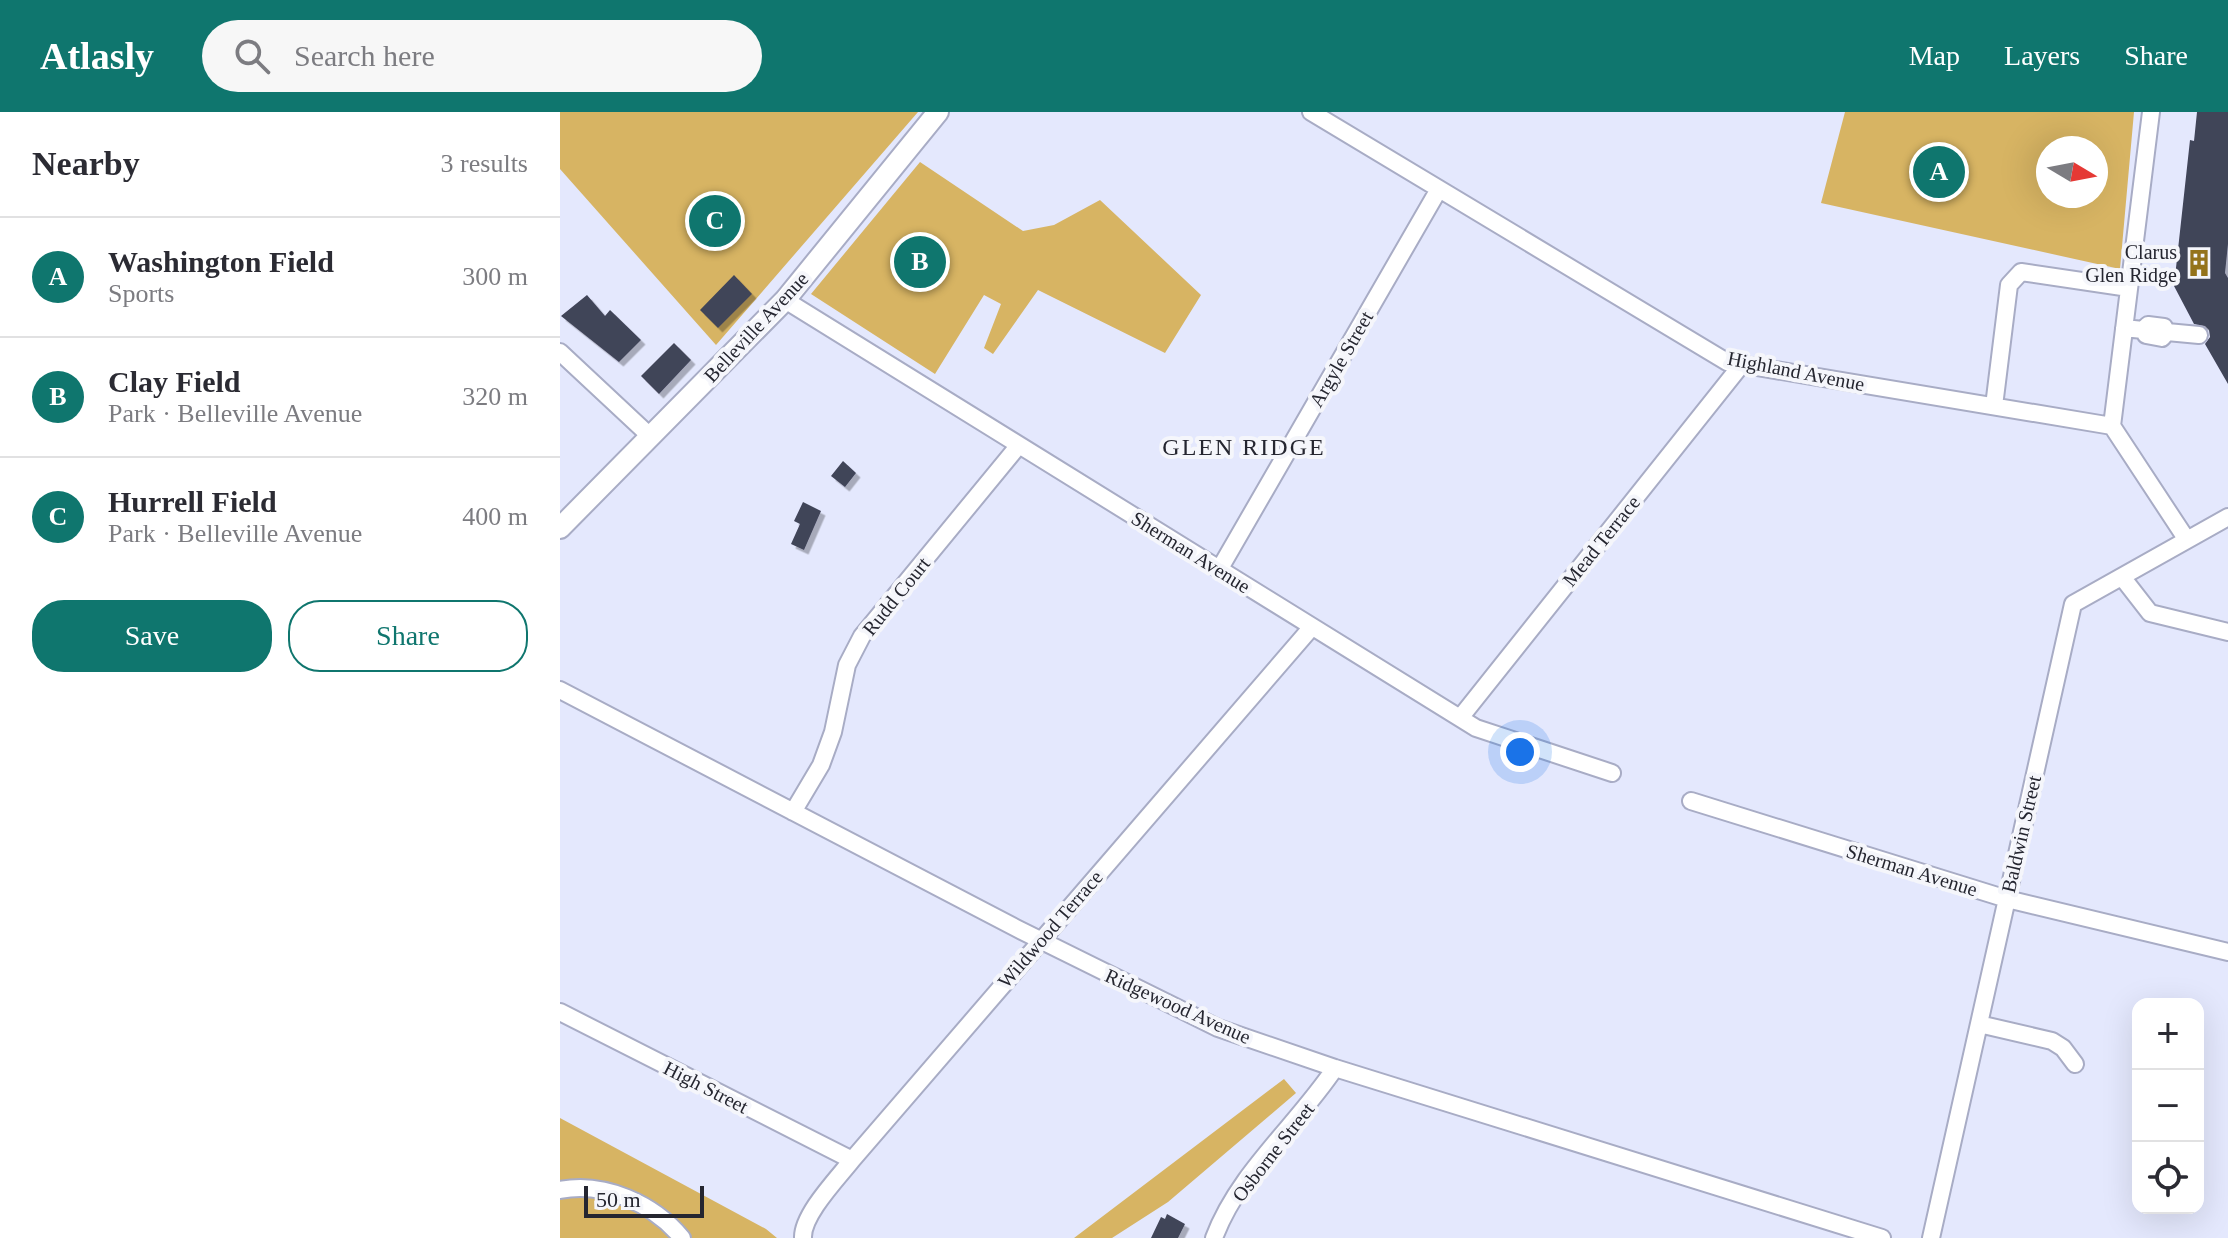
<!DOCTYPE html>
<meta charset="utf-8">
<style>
:root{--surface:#fff;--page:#f7f7f7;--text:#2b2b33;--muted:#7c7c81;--line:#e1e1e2;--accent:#0f766e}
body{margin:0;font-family:Georgia,serif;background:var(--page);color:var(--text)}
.controls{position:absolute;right:24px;bottom:24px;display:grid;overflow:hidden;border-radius:16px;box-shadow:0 8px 32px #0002}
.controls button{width:72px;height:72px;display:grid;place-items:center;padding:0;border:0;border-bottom:2px solid var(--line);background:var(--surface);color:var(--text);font:40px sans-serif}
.compass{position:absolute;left:1476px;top:24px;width:72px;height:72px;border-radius:50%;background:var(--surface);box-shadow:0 8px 32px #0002;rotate:100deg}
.scale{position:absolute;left:24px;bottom:20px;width:120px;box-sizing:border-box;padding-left:8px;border:4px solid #252630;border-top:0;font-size:22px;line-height:28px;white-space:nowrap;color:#252630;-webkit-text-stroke:6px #f5f6fb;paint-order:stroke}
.you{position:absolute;left:960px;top:640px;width:28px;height:28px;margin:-20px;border:6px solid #fff;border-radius:50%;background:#1a73e8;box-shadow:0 0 0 12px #1a73e833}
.badge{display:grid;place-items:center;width:52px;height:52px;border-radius:50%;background:var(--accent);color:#fff;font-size:26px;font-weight:700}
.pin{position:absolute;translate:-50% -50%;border:4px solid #fff;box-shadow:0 2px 8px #0006}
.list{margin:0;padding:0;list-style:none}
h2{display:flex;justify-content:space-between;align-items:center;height:104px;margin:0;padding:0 32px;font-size:34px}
h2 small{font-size:26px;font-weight:400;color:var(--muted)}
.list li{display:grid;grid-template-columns:52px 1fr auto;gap:24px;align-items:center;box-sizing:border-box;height:120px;padding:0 32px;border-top:2px solid var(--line)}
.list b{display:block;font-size:30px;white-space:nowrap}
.list p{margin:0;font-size:26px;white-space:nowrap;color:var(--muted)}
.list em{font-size:26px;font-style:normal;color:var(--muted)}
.actions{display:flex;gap:16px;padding:24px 32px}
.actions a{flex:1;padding:18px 0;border:2px solid var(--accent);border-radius:32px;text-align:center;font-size:28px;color:var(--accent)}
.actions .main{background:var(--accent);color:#fff}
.icon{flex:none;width:44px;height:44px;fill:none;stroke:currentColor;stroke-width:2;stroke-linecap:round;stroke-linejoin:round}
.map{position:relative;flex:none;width:1668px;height:1126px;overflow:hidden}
header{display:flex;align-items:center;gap:48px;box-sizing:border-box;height:112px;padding:0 40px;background:var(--accent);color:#fff}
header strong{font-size:38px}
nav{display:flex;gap:44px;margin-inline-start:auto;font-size:28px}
.search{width:560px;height:72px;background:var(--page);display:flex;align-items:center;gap:20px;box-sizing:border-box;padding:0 28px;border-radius:44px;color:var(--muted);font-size:30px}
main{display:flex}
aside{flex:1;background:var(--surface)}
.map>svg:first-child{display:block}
</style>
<header>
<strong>Atlasly</strong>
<div class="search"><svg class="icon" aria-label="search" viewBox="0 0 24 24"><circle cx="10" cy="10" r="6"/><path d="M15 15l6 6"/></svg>Search here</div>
<nav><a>Map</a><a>Layers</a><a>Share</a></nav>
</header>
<main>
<aside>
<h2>Nearby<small>3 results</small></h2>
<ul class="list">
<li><span class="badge">A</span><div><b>Washington Field</b><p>Sports</p></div><em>300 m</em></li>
<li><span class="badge">B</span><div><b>Clay Field</b><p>Park · Belleville Avenue</p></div><em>320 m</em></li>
<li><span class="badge">C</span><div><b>Hurrell Field</b><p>Park · Belleville Avenue</p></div><em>400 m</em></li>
</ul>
<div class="actions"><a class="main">Save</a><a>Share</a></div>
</aside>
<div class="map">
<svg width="1668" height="1126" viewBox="0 0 1668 1126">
<defs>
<filter id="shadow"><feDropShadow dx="4.5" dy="4.5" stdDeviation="0" flood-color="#0004"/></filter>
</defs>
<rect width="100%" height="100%" fill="#e4e8fd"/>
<path fill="#d7b463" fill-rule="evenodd" d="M0,0H358L156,233L0,57Z
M1285,0H1574L1560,157L1261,91ZM1488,36H1536V84H1488Z
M360,50L463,119L494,113L540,88L641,183L605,241L478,178L433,242L424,236L441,192L424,183L375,262L251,182Z
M724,967L736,981L608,1090L552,1126H514Z
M0,1006L206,1117L217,1126H0Z"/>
<path fill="#414459" filter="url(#shadow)" d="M1637,0H1668V132L1665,161L1668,166V272L1645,232L1650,225L1649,218L1645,214L1634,212L1614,174L1630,28L1634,29Z
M174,163L192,182L158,216L140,198Z
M27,183L45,204L50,198L81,228L59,250L1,204Z
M114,231L131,248L99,282L81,264Z
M283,349L296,361L285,375L271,364Z
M243,390L261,399L244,438L231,432L240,412L234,409Z
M607,1102L625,1112L618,1126H591L601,1105L605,1107Z"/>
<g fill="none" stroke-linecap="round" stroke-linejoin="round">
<g stroke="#a8acc5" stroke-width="20">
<path id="minor" d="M751,0L1167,250L1552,314L1627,428
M225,188L916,616L1052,661
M1564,216L1583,218L1588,213L1604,215L1607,220L1602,226L1586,223L1583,218
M1607,220L1639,223
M0,240L91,325
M1434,294L1449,173L1461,160L1569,176
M1552,314L1591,0
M659,458L879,77
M1562,465L1590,501L1668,520
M0,578L456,816L658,916L775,956L1322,1126
M900,606L1182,252
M1131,689L1447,787L1668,840
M233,700L261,653L273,620L287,553L302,524L459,333
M0,900L292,1048
M1419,912L1492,929L1503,936L1515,952
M0,1078C44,1069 94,1092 122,1126
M243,1126C242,1103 277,1067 292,1048L751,516
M654,1126C678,1061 737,1013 775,956
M1371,1126L1513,492L1668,405"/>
</g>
<g stroke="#a8acc5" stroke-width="24">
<path id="major" d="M0,416L225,188L378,0"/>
</g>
<use href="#minor" stroke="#fff" stroke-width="16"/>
<use href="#major" stroke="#fff" stroke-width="20"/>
</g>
<defs>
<g id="building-bare" transform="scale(2.16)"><path d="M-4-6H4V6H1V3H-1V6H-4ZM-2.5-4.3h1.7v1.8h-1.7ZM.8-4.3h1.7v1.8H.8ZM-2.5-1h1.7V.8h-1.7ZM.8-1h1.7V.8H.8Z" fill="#94731b" stroke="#f5f6fb" stroke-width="2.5" paint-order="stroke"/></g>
</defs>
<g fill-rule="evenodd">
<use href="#building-bare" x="1639" y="151"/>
</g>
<g text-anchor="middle" stroke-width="8" stroke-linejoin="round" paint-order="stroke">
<g font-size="20" fill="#252630" stroke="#f5f6fb" text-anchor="end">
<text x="1617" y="147">Clarus<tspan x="1617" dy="23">Glen Ridge</tspan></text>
</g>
<g font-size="20" fill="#252630" stroke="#f5f6fb">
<text transform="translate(196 215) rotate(-47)" y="7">Belleville Avenue</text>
<text transform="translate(781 247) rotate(-60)" y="7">Argyle Street</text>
<text transform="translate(1236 259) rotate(11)" y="7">Highland Avenue</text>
<text transform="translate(1041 429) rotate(-51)" y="7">Mead Terrace</text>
<text transform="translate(631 440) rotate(32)" y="7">Sherman Avenue</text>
<text transform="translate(336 484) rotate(-51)" y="7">Rudd Court</text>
<text transform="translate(1461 722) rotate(-77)" y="7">Baldwin Street</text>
<text transform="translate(1352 758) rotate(17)" y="7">Sherman Avenue</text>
<text transform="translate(490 817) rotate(-49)" y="7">Wildwood Terrace</text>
<text transform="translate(618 894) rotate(24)" y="7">Ridgewood Avenue</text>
<text transform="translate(146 975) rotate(27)" y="7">High Street</text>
<text transform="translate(713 1040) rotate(-52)" y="7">Osborne Street</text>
</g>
<g font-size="24" letter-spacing="2" fill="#252630" stroke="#f5f6fb">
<text x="684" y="343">GLEN RIDGE</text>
</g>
</g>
</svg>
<div class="controls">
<button>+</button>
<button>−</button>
<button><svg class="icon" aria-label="locate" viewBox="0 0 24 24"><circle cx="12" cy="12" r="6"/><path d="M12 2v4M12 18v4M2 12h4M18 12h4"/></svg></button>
</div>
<svg class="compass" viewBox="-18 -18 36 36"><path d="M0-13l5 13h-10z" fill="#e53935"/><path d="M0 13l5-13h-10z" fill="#7c7c81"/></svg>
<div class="scale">50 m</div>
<div class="you"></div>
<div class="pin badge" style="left:1379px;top:60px">A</div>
<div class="pin badge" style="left:360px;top:150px">B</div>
<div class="pin badge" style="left:155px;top:109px">C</div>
</div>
</main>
